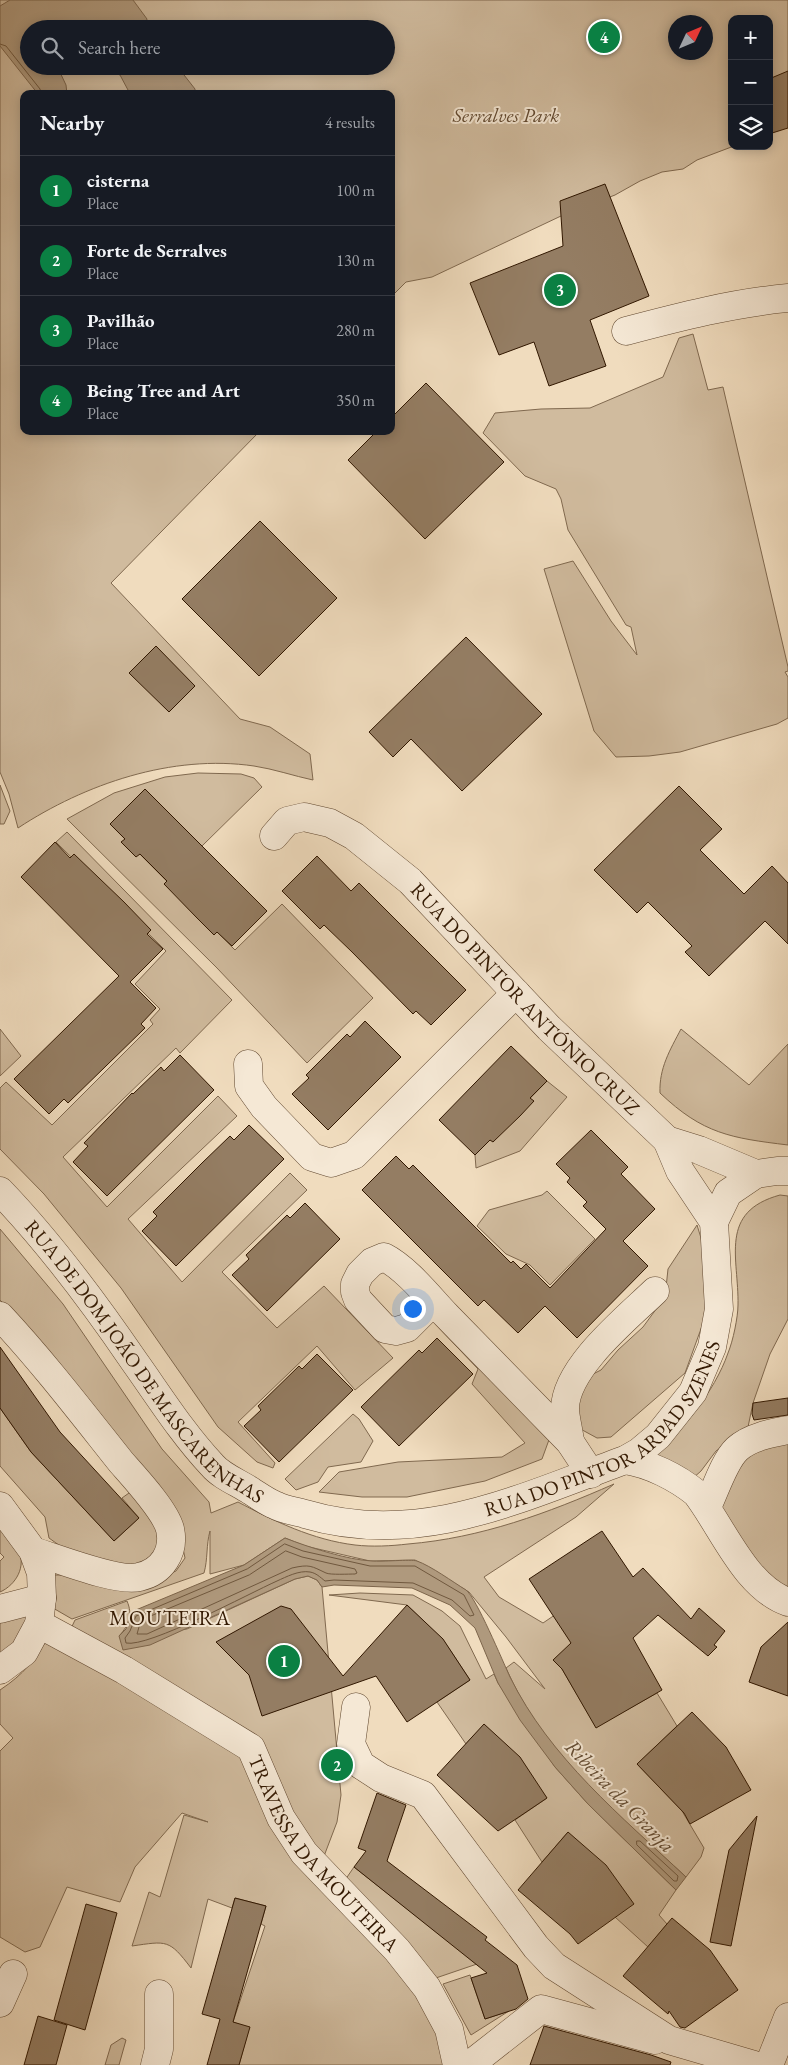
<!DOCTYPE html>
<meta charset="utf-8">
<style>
:root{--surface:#171b24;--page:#242831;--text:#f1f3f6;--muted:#9ea1a6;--line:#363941;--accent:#0b8043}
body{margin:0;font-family:"EB Garamond",serif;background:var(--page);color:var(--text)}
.controls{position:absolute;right:15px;top:15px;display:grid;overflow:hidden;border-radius:10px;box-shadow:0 2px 12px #0003}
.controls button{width:45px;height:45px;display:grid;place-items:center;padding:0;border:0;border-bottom:1px solid var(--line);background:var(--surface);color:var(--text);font:25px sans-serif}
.compass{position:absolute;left:668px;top:15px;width:45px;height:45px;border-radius:50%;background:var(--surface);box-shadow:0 2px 12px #0003;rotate:46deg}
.you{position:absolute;left:412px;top:1308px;width:18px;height:18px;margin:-12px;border:4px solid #fff;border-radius:50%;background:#1a73e8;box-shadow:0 0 0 8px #1a73e833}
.badge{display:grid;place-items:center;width:32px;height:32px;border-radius:50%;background:var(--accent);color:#fff;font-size:16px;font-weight:700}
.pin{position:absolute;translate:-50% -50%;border:2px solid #fff;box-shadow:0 1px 5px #0006}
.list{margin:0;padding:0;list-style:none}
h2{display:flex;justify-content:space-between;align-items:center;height:65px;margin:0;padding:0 20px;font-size:21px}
h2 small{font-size:16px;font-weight:400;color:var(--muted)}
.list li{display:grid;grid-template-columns:32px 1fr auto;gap:15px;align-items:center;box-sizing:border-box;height:70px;padding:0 20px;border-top:1px solid var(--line)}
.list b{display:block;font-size:19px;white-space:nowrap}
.list p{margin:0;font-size:16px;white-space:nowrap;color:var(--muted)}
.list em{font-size:16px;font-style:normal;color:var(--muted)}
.icon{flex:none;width:28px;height:28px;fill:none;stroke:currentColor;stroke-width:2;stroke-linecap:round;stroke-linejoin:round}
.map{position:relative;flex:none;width:788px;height:2065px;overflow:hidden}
.search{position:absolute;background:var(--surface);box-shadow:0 2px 12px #0003;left:20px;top:20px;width:375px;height:55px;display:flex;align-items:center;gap:12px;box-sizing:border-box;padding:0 18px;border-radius:28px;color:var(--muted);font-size:19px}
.panel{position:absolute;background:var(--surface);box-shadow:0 2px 12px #0003;left:20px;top:90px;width:375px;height:345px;border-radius:10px}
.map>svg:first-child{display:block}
</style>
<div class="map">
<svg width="788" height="2065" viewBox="0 0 788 2065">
<rect width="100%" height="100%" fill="#f0dcbe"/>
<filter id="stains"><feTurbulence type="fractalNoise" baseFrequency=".004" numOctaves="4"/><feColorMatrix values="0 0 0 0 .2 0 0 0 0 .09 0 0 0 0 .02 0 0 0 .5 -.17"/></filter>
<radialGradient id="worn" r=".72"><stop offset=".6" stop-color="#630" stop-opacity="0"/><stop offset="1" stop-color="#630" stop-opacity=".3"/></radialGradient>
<path fill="#d0bb9e" stroke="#80694f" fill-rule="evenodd" d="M0,0H788V124L769,132V19H732V146H734L697,160L683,169L662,172L640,181L615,195L561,216L432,277L406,282L391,297V94H24V431H260L111,583L240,719L270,727L310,754L313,780C294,776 274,769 254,766C172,754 85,784 18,828L9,794L0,772ZM676,22H706V52H676ZM29,29H386V66H29Z
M693,334L708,390L723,387L788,667V671L785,672L788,677V718L777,724L680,752L649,756L616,757L594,731L544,569L573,561L611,621L637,655L631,627L626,625L568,530L561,499L556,489L525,476L483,433L495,413L541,409L590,408L663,377L679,338Z
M198,773L241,774L254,778L262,787L202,846L145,789L110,824L235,950L282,904L373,998L307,1063L217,968L67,819L114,793L165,777Z
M0,785L10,811L4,824H0Z
M67,832L232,1000L180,1053L176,1048L63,1157L107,1207L218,1096L237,1116L128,1219L182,1282L290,1173L307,1190L222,1272L277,1328L324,1286L393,1358L355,1390L317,1346L238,1422L275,1463L273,1468L257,1462L218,1427L121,1288L44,1194L0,1149V1088L6,1082L52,1125L153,1024L150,1020L160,1009L135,984L166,951L56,842Z
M0,1029L21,1056L0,1076Z
M681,1029L749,1085L788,1044V1145C731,1138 703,1134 660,1093C659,1068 670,1050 681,1029Z
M547,1081L567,1097L520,1151L476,1168L475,1155Z
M547,1191L595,1239L550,1285L530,1265L506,1254L477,1226L489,1210L542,1195Z
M780,1195L788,1196V1319L770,1354L753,1403L748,1427L716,1451L701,1471L692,1479L646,1460C679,1437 715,1391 728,1353C733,1341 738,1317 738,1305C739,1258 718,1212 780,1195Z
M697,1225L705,1251L706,1315L685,1373L611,1437L597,1438L575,1426L573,1412L587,1377L601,1370L618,1350L643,1327L665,1297L668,1269Z
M0,1229L63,1304L162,1449L209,1502L211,1513L238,1502C274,1521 313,1540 355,1545C372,1547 391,1546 408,1544C481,1538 548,1513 614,1484L576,1517L484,1577L499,1597L543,1623L568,1606L587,1628L562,1669L596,1727L657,1693L677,1726L637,1764L682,1811L704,1848L701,1857L686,1877C619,1815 543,1754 506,1668L514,1662L545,1689L506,1637L469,1592L415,1560L370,1561L305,1546L285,1538L244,1565L210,1574V1531C206,1545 208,1559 204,1573L72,1619L53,1608L54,1575H80L144,1584L176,1571L185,1558L178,1524L56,1359L0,1300Z
M439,1328L550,1437L542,1459L485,1481L407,1497H362L319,1492L339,1472L398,1462L502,1457L525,1443L472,1384L478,1369Z
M0,1408L31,1452L114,1541L139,1518L122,1498L136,1488L164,1542L140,1571L74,1556L49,1538L45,1517L0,1466Z
M353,1414L359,1419L373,1441L361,1462L328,1467L318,1482L296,1490L285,1479Z
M788,1438V1588L753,1573L716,1534L726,1474L756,1445Z
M0,1527C6,1534 14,1541 18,1549C27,1566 16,1585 0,1592V1561L4,1557L0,1553Z
M308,1576L317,1580L322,1587L341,1795L337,1822L321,1864L252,1743L67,1637L75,1620L127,1601C133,1615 129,1625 119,1636L187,1629L295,1579Z
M360,1593L413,1595L442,1611L460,1626L486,1679L494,1674L498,1683L555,1767L588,1804L676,1890L659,1915L667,1924L648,1947L615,1917L568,1832L542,1862L515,1820L547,1798L484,1725L466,1744L437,1702L470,1680L450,1650L434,1631L407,1605L329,1595Z
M34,1606L16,1644L0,1657V1615Z
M49,1636L246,1753L396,1958L453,2065H239L249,2028L233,2022L265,1926L261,1924L266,1906L235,1898L232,1908L208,1899L191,1968C169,1939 167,1941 132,1946L149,1892L160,1897L184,1815L208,1822L182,1813L135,1867L120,1902L67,1887L40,1947L25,1952L0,1937V1751L13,1738L0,1724V1690C24,1674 35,1660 49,1636Z
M354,1867L477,1964L430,1980L343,1883Z
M470,1975L485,2019L509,2011L471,2035L443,1984Z
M122,2038L126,2040L119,2065H105L111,2045Z"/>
<path fill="#af997d" stroke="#7d654b" d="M10,0H133L147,19L145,29H29V66H57L66,85L67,94H38L0,46V6Z
M103,66H177L195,89V94H127L128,90L120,75Z
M285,1538C308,1547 348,1560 372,1561C381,1562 411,1559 417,1561C431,1566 453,1582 466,1590C476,1597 503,1662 510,1677C550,1758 621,1816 686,1877L676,1890L588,1804L555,1767L520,1720L498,1683L475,1628L462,1616L450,1605L412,1588L334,1585L322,1587L317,1580L308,1576L295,1579L150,1645L123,1650L119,1636L126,1629L131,1612L244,1565Z"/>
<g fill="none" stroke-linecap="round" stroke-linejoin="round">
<path stroke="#70583e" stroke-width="1" d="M0,44L6,46L40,89L41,94
M285,1544L303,1551L370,1566H415L464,1595L474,1615L470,1616L452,1600L413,1583L334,1580L325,1581C320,1577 316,1573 310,1572C299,1570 286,1577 277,1581C250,1593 148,1648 126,1643L125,1638L130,1631L136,1616L247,1569Z
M286,1551L302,1557L355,1569L357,1573L355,1574C349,1574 330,1575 326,1573C311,1566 310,1564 292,1568L147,1634H137L141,1620L249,1575Z
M637,1841H640L678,1876L677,1881H674L637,1845Z"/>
</g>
<path fill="#947d63" stroke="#311700" d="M788,71V128L769,134V79Z
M605,184L649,296L590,320L606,366L549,386L534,342L499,355L470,283L563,246L560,201Z
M426,383L504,462L425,539L348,460L377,431H391V418Z
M260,521L337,598L259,676L182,599Z
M466,637L542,714L462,791L411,739L393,757L369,732Z
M156,646L195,686L169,712L129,673Z
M679,786L722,829L700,850L744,894L772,866L788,883V944L765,921L709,976L685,952L692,946L648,902L637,913L594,870Z
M145,789L267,911L232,946L217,932L214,935L197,918L164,884L167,881L140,854L136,857L121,842L125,839L110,824Z
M55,842L70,858L74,854L124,902L151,930L147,934L163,949L130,982L156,1008L141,1024L145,1028L68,1103L64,1099L49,1114L14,1079L119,976L21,877Z
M317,856L351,891L359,883L466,990L431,1025L416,1011L413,1014L352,952L324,925L320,929L282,891Z
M365,1021L401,1057L328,1130L292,1094L309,1078L306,1075L347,1034L350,1037Z
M511,1046L547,1081L530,1098L534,1101L520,1116L493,1142L490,1140L475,1155L439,1120Z
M180,1055L214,1090L107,1196L73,1162L88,1146L84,1143L132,1093L133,1094L161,1067L164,1071Z
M249,1125L284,1159L176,1266L142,1231L157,1216L153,1212L202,1163L230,1136L234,1140Z
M591,1130L628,1167L621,1174L655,1209L623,1241L648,1266L577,1338L545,1306L518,1333L484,1300L478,1306L362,1190L396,1156L409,1169L413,1165L511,1263L513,1261L521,1269L526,1264L550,1288L606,1229L583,1206L587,1202L567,1182L570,1178L556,1164Z
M305,1203L340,1239L267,1311L232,1275L249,1259L246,1255L287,1215L290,1218Z
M437,1338L473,1374L399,1446L361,1407L419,1350L422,1353Z
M0,1347L60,1432L139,1518L114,1541L31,1452L0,1408Z
M317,1354L353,1390L279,1462L244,1426L261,1410L258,1406L299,1366L302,1369Z
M788,1398V1415L754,1420L752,1414L753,1403Z
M602,1531L633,1577L643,1568L691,1619L699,1608L725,1631L714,1645L717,1647L708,1656L658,1615L633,1638L662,1690L596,1728L562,1669L553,1660L571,1643L529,1579Z
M407,1605L443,1639L470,1680L407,1722L376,1676L262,1716L249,1675L216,1642L281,1606L291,1609L343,1676Z
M788,1622V1696L749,1682L761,1647Z
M692,1712L726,1747L751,1790L690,1824L684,1813L637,1764Z
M484,1724L520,1757L547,1798L498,1831L437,1775Z
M377,1793L406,1805L387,1861L487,1937L485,1940L517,1965L528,1999L516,2009L485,2019L471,1978L487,1973L354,1867L366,1851L358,1848Z
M757,1816L731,1946L710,1942L729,1850Z
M568,1832L606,1865L634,1904L578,1944L570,1934L518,1890Z
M235,1898L266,1906L233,2022L250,2027L239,2065H207L220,2019L202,2014Z
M86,1904L117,1913L85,2030L54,2020Z
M672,1918L710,1950L738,1990L685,2028L680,2027L669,2011L668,2014L623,1976Z
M38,2016L67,2025L56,2065H24Z
M544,2026L651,2055L671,2062L670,2065H530Z"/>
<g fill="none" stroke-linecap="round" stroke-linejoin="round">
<g stroke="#614830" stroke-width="29">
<g id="minor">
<path d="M626,331C679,317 733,303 788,298"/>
<path id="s1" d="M274,836L287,821L304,817L330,823L354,836L410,881L549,1028L667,1140L699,1150L756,1174L777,1171H788"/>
<path d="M248,1064L249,1086L264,1107L312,1157L331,1163L354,1155L516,993"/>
<path id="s2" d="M0,1191C50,1243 93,1301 134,1361C159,1396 182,1433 212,1465C221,1476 239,1483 251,1491C259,1496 267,1502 275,1505C284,1510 295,1511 305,1514C419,1548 520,1498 625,1460L639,1452L658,1436L693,1392L712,1347L719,1309L714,1222L680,1171L667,1140"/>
<path d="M714,1222L728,1193L756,1174"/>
<path d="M433,1302L407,1328L396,1331L385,1329L358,1300L355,1292V1284L360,1274L372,1262L384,1257C406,1268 429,1297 446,1315L570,1442L591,1474"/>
<path d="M0,1316C43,1362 82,1413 121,1462C135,1478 165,1510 170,1529C175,1552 162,1572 139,1577C119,1583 56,1558 33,1551"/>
<path d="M570,1442C569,1431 565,1418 565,1408C566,1367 627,1318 655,1291"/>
<path d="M625,1460C650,1464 676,1477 696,1493C723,1528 745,1587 788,1602"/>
<path d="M0,1506L33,1551L41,1573L42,1598L39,1624L24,1652L0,1670"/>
<path d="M707,1507C715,1491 724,1461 737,1449C750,1437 772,1433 788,1430"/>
<path d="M0,1609L42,1598"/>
<path id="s3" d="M39,1624L124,1670L251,1748L281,1818L304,1853L397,1950L427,1988L449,2029L457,2065"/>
<path d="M356,1707L351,1744L361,1765L381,1778L423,1795L536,1947L554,1966L669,2040L754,2065"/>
<path d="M0,2003L13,1974"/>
<path d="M476,2060L541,2009L655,2040"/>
<path d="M155,2065L159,2049V1994"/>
<path d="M769,2065L788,2017"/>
</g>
</g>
<use href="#minor" stroke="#f5e8d5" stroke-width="28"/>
</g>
<g text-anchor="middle" stroke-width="4" stroke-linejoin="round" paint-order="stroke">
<g font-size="20" font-style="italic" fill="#61482f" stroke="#f5e8d5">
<text x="506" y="122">Serralves Park</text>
</g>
<g font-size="20" fill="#311700" stroke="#f5e8d5">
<text dy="7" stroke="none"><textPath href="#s1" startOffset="328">RUA DO PINTOR ANTÓNIO CRUZ</textPath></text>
<text dy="7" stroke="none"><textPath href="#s2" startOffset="225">RUA DE DOM JOÃO DE MASCARENHAS</textPath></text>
<text dy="7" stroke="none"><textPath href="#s2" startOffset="786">RUA DO PINTOR ARPAD SZENES</textPath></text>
<text dy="7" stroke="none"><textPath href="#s3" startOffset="375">TRAVESSA DA MOUTEIRA</textPath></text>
</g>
<g font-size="21" letter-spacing="1" fill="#311700" stroke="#f5e8d5">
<text x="170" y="1625">MOUTEIRA</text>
</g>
<g font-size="21" font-style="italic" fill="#634b32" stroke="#f5e8d5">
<text transform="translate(620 1796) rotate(46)" y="7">Ribeira da Granja</text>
</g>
</g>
<rect width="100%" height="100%" filter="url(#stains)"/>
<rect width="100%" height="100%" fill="url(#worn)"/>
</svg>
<div class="controls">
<button>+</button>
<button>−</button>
<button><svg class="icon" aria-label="layers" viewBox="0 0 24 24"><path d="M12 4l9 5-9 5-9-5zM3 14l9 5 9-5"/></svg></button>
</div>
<svg class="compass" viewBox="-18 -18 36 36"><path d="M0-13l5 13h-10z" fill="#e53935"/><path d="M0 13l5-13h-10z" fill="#9ea1a6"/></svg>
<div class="you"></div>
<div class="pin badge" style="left:284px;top:1661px">1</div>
<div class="pin badge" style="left:337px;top:1765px">2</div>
<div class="pin badge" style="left:560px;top:290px">3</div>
<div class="pin badge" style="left:604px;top:37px">4</div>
<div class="search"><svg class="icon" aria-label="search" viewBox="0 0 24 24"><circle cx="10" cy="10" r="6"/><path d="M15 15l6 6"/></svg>Search here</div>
<section class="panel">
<h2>Nearby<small>4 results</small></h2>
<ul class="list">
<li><span class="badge">1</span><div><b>cisterna</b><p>Place</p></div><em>100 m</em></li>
<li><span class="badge">2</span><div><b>Forte de Serralves</b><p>Place</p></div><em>130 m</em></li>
<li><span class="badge">3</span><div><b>Pavilhão</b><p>Place</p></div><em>280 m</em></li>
<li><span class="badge">4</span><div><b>Being Tree and Art</b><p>Place</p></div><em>350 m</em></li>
</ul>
</section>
</div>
